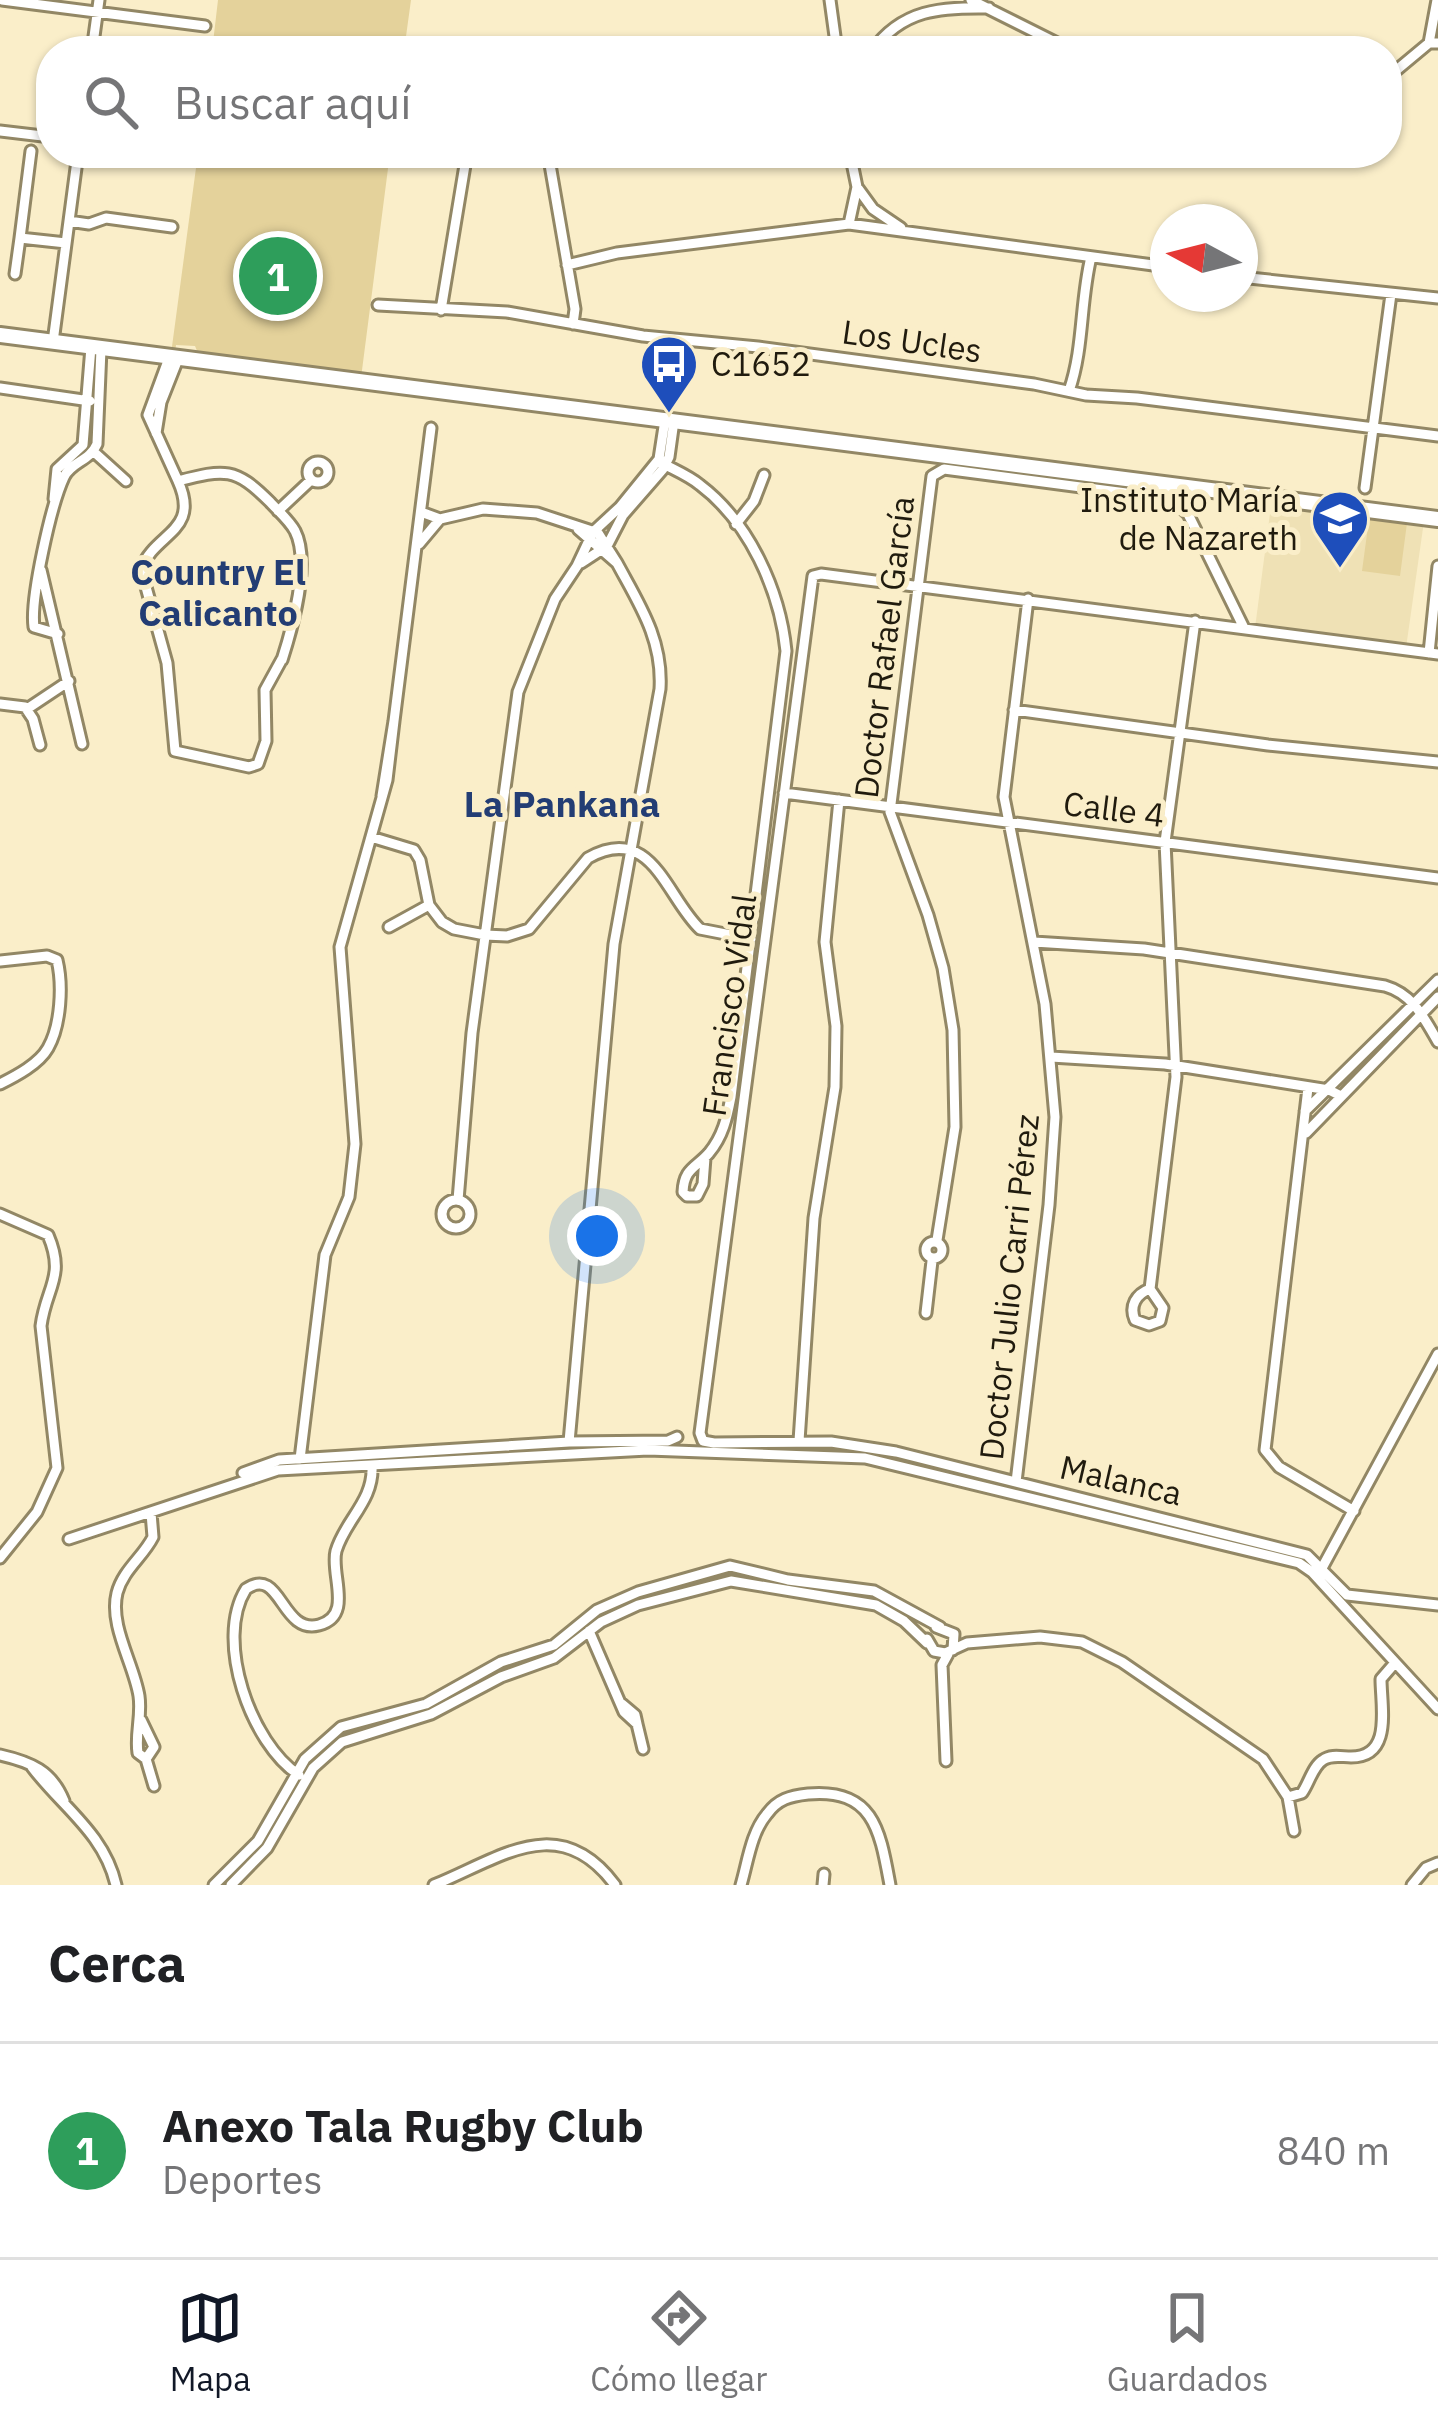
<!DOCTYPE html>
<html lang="es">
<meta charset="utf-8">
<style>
:root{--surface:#fff;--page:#f6f6f6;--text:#202124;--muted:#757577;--line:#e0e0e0;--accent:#111827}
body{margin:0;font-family:"IBM Plex Sans",sans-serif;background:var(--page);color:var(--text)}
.compass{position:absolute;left:1150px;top:204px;width:108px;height:108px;border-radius:50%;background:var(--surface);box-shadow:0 3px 9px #0004;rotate:277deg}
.you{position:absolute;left:597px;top:1236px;width:42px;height:42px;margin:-30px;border:9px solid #fff;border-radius:50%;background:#1a73e8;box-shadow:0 0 0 18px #1a73e833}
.badge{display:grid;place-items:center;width:78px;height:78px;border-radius:50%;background:var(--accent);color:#fff;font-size:39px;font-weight:700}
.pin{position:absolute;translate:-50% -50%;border:6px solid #fff;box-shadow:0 3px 12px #0006}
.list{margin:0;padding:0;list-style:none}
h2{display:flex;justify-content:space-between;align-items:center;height:156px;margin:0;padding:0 48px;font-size:51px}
h2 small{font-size:39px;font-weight:400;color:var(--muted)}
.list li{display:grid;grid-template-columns:78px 1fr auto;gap:36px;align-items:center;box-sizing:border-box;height:216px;padding:0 48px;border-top:3px solid var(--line)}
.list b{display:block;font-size:45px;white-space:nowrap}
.list p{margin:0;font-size:39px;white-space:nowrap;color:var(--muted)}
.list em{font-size:39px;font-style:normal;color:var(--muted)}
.icon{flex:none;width:66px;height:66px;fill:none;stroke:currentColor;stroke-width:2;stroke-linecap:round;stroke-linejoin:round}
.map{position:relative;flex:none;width:1438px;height:1885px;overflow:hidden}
.search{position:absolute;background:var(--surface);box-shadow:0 3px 9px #0004;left:36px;right:36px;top:36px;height:132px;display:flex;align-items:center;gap:30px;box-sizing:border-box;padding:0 42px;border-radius:48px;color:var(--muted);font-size:45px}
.sheet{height:372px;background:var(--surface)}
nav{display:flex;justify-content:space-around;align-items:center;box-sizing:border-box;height:168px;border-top:3px solid var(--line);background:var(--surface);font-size:33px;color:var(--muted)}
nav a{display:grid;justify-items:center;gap:6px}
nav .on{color:var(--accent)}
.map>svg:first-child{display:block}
</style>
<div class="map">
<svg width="1438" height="1885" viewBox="0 0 1438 1885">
<rect width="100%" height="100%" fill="#faeec9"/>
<path fill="#efe1b5" d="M1272,498L1424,521L1406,648L1255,628Z"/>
<path fill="#e4d29b" d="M218,0H411L404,51H212Z
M198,153H390L361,378L200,358L195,346L176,345L175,354H171Z
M1369,519L1407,523L1400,576L1362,571Z"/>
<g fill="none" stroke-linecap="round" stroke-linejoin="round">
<g stroke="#928765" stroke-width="15">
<path id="street" d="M2,0L205,26
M830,0L837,51
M971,0L1073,51
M1429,43L1437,0
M92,51L99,0
M872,51C902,9 941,7 989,8
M1387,78L1429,43H1438
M0,131L51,137
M31,151L20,238L66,243
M166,153L180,155
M548,153L575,309L573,324
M857,187L873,209L901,228
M69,221L89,224L106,218L172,227
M849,224L857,187L850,153
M567,265L617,253L849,224L1168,267
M15,274L20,238
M1240,277L1438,298
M378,305L507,312L643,336L758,347L1034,384L1086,395L1137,398L1438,436
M441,310L467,153
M53,342L78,153
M169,358L148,415L178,481C225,469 235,467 270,502C278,511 289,520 295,531C311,562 292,629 282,660
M0,388L90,401
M1069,391C1084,348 1080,302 1091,257
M156,433L161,402L178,359
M94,452L126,481
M658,461C672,469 688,475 700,485C749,522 780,590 786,651L731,1097C727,1118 723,1136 709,1153C696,1168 684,1168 683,1192L687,1196H697L703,1184L705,1158
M308 472a10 10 0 1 1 20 0a10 10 0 1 1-20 0Z
M178,481C201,532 155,532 141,569L167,663L175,751L249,767L258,764L266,741L265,690L282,659
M1365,488L1391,294
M54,499L57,469L83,445L91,347
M278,511L311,480
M440,519L483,509L537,513L598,533L617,563L578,529
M736,524L754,501L764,475
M419,544L440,519L421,512
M581,563L607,546L623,515L663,469L669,457L674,421
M41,570L82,744
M58,634L34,627C30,599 51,505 64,477C71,462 90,461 97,444L101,349
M1429,653L1438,566
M1438,654L821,574L813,576L700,1433L703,1441L714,1443L831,1442L896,1452L1307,1555L1347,1595L1438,1605
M0,704L25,707L33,719L40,745
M27,709L69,681
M1014,710L1268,745L1438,762
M394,721L431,428
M784,793L1438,878
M371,837L414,850L420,860L429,905L442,922L454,929L485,935L507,936L529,929L588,858C652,822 666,897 700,929L751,939
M389,927L429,905
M1034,942L1144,949L1385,986C1413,994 1424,1018 1438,1042
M0,961L47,956L57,960C63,985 61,1025 48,1048C39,1064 16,1076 0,1084
M1051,1057L1165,1064L1329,1090L1339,1095
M1308,1088L1265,1450L1279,1467L1354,1511
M1305,1111L1438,980
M1306,1133L1438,997
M442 1214a14 14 0 1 1 28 0a14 14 0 1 1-28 0Z
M458,1200L472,1033L518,692L555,599L577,566L593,532L620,507L659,459L665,420
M0,1214L48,1235C66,1277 46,1287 41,1326L57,1468L37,1512L0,1558
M937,1240L955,1127L953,1030L943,968L928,915L890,812L932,476L944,469L1172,499L1188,514L1244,628
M926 1250a8 8 0 1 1 16 0a8 8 0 1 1-16 0Z
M1150,1289L1163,1308L1160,1321L1149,1325L1135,1320C1129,1306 1136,1294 1150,1289L1176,1077L1165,842L1195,621
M926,1313L932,1261
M799,1441L814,1218L835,1087L836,1026L825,942L839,800
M569,1442L668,1441L677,1437
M300,1459L325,1255L349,1197L355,1144L340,947L387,780L394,721L382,796
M243,1473L279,1460L569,1442L614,944L660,689C663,639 639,604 617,563
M1016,1482L1049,1205L1055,1117L1045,1004L1004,797L1028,599
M69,1539L278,1470L648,1450L865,1458L1299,1563L1312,1572L1438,1709
M1322,1568L1438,1354
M936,1627L954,1634L953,1650
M589,1631L624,1712L637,1724L635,1715L622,1704
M927,1639L934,1651L945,1653L967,1643L1040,1637L1082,1642L1122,1662L1263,1759L1288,1797L1302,1793C1309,1783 1313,1766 1323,1760C1331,1754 1342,1757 1351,1757C1393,1757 1381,1707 1381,1679L1394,1664
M141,1720L154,1747L146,1759L138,1753C135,1734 142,1716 139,1696C134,1664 109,1626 117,1593C123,1570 143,1557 153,1537L151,1513
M637,1724L643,1749
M0,1755C31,1762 52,1771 64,1801
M146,1759L154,1786
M946,1761L942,1665L948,1654
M32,1767C62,1807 104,1833 116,1885
M299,1775C251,1744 214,1640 246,1589C281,1565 281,1635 319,1625C354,1616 330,1574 336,1551C345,1520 374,1501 372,1466
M1288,1797L1294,1831
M214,1885L258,1841L305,1759L341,1727L426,1704L501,1662L554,1645L597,1610L638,1592L730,1566L788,1580L874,1591L940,1627
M231,1885L267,1848L313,1768L342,1742L431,1714L501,1677L554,1658L601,1622L638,1605L731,1581L876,1605L904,1621L927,1643
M434,1885C501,1858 559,1810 615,1885
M741,1885C748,1861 751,1833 767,1814C778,1799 790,1796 808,1794C874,1788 880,1831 890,1885
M823,1885L824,1874
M1412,1885L1426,1868L1438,1863"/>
</g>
<g stroke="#928765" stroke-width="20">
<path id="secondary" d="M0,335L1438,519"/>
</g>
<use href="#street" stroke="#fff" stroke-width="9"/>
<use href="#secondary" stroke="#fff" stroke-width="14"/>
</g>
<defs>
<g id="bus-pin" transform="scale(3)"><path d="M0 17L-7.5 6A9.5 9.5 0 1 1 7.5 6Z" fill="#1e4ebb" stroke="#faeec9"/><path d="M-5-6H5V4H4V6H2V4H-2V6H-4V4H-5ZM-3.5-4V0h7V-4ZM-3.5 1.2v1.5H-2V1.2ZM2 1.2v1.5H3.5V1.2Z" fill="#fff"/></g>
<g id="school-pin" transform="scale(3)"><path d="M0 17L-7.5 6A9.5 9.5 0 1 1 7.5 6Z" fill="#1e4ebb" stroke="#faeec9"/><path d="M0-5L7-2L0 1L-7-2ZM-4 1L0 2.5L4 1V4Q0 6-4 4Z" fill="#fff"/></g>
</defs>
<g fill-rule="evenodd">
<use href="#bus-pin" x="669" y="364"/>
<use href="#school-pin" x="1340" y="519"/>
</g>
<g text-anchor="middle" stroke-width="10" stroke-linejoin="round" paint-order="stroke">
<g font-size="33" fill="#201b0e" stroke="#faeec9">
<text transform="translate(912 341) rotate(8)" y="12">Los Ucles</text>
<text transform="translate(884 647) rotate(-83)" y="12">Doctor Rafael García</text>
<text transform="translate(1114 809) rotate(7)" y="12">Calle 4</text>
<text transform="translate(729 1005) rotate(-82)" y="12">Francisco Vidal</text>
<text transform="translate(1009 1287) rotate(-84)" y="12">Doctor Julio Carri Pérez</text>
<text transform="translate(1121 1480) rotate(13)" y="12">Malanca</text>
</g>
<g font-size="33" fill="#201b0e" stroke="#faeec9" text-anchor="start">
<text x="711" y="376">C1652</text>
<text x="1298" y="512" text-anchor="end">Instituto María<tspan x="1298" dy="38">de Nazareth</tspan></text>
</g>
<g font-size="36" font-weight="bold" fill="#233d74" stroke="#faeec9">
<text x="218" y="585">Country El<tspan x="218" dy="41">Calicanto</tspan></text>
<text x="562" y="817">La Pankana</text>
</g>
</g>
</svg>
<svg class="compass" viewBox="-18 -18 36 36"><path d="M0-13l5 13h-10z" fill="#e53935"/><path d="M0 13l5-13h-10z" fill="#757577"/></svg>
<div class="you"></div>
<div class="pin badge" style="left:278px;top:276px;background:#2e9e5b">1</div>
<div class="search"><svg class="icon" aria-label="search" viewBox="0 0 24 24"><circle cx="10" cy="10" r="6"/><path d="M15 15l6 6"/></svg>Buscar aquí</div>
</div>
<section class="sheet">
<h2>Cerca<small></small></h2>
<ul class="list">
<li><span class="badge" style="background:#2e9e5b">1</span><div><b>Anexo Tala Rugby Club</b><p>Deportes</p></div><em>840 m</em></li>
</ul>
</section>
<nav>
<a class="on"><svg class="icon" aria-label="map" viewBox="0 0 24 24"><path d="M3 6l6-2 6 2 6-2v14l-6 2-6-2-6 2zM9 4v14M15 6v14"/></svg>Mapa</a>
<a><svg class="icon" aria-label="directions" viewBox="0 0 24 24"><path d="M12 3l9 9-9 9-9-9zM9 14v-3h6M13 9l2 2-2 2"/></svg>Cómo llegar</a>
<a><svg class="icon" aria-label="saved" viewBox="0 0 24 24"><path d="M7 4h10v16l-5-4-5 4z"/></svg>Guardados</a>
</nav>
